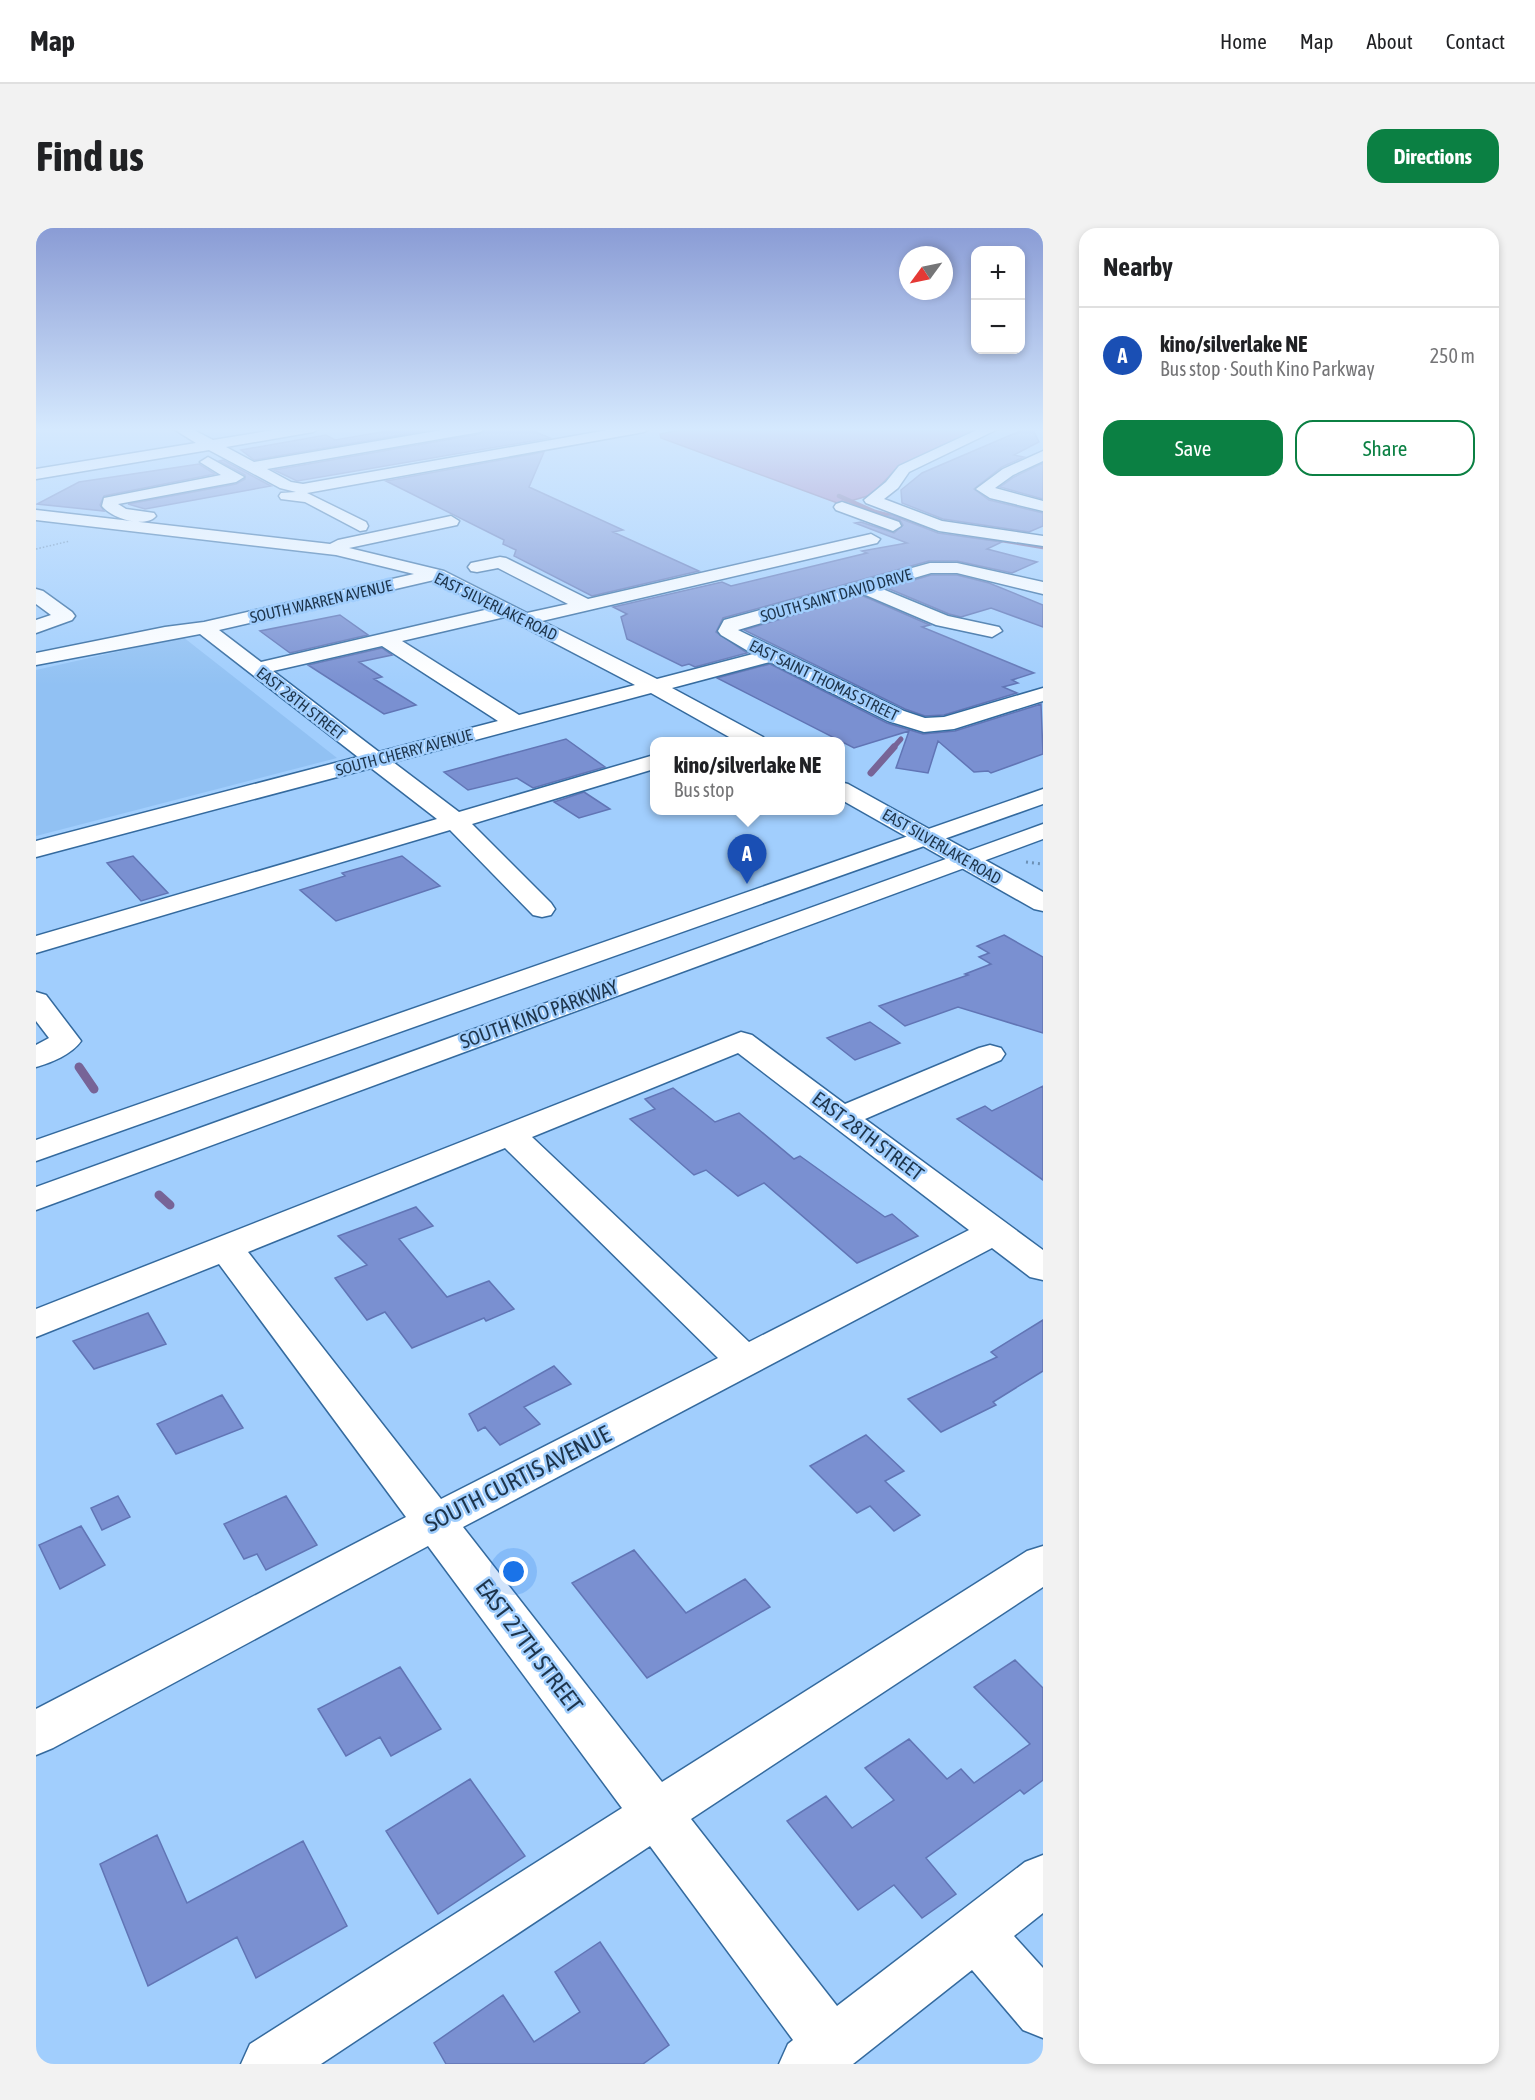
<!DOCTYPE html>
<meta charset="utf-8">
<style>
:root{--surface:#fff;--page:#f2f2f2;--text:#202124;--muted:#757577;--line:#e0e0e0;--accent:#0b8043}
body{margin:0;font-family:"Asap Condensed",sans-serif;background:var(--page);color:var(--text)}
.controls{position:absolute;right:18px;top:18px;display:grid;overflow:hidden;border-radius:12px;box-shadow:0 3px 9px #0003}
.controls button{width:54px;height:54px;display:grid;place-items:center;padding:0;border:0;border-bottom:2px solid var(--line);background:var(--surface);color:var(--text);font:30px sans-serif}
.compass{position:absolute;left:863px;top:18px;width:54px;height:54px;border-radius:50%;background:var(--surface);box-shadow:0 3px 9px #0003;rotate:237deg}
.you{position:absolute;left:478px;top:1344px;width:21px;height:21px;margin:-15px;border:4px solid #fff;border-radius:50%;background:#1a73e8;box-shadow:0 0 0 9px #1a73e833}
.badge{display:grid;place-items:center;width:39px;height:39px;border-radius:50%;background:var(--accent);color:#fff;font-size:20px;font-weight:700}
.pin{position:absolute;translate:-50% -50px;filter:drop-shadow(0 2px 3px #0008)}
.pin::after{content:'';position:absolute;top:32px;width:21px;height:18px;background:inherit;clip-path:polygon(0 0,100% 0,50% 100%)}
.popup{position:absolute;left:614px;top:509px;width:195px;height:78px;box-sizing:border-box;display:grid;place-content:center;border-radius:12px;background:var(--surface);filter:drop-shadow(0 2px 4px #0005);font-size:20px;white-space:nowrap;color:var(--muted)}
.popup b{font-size:22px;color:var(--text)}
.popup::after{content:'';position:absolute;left:50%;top:100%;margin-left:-12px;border:12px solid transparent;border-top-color:var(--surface)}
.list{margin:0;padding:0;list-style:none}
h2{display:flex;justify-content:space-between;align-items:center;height:78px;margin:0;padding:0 24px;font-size:26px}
h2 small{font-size:20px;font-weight:400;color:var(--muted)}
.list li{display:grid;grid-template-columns:39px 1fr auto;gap:18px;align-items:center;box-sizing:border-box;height:96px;padding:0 24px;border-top:2px solid var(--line)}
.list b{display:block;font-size:22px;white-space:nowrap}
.list p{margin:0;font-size:20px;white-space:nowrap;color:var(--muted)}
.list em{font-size:20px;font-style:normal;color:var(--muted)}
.actions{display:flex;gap:12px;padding:18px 24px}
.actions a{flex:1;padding:14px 0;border:2px solid var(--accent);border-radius:18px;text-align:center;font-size:21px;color:var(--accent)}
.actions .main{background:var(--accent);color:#fff}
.map{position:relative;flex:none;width:1007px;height:1836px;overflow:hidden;border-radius:18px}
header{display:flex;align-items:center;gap:36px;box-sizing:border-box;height:84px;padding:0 30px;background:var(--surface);border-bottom:2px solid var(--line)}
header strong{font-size:28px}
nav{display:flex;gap:33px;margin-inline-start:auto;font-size:21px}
.intro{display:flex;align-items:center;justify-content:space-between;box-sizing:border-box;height:144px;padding:0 36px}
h1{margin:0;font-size:42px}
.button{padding:15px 27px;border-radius:18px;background:var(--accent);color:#fff;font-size:21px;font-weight:700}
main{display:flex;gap:36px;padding:0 36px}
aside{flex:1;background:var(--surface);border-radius:18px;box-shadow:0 3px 9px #0003}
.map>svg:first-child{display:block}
</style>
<header>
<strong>Map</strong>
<nav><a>Home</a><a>Map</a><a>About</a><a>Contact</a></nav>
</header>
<div class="intro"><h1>Find us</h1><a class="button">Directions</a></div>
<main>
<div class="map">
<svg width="1007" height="1836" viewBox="0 0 1007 1836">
<rect width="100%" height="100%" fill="#a1cefd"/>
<path fill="#91c1f3" d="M147,409L301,530L0,608V442Z"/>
<path fill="#9d79b8" stroke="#776497" stroke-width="1.5" d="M656,200H947L860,241L835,267L804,276L625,210L624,206Z"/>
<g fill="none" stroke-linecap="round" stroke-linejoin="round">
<path stroke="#776497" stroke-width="4.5" d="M803,268L839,284L901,300
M959,311L1007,319"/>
<path stroke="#776497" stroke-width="5" d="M857,520L865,511"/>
<path stroke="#776497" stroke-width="7" d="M835,545L858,519"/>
<path stroke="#776497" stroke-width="9" d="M43,839L58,861
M123,967L134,977"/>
</g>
<path fill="#7a90d1" stroke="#6175b5" stroke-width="1.5" d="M369,200L395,202L218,232L205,222L290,207L299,212Z
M453,200H490L514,210L261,253L238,242L444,206Z
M991,200H996L1003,214L978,227L988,229L966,239L938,261L953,272L1007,285V298L993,304L907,291L866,275L865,262L886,245Z
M508,224L493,259L587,302L577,304L663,343L556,368L478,328L480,322L467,316L468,312L350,253Z
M187,232L235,258L109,281L92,276L200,256L209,251V247L183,233Z
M1007,235V271L964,259L978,249Z
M163,236L179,246L68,268L64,277L68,283L1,276L43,254Z
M855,287L902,305L966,314L951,321L1001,334L976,345L921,333H893L687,390L680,404L711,425L659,439L653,436L646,438L591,411L585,389L591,386L577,379L686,354L695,358L831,325L826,323L871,315L819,295L825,294L858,305L867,297L864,292L852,288Z
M895,347H921L953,355L1007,377V399L955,380L925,389L913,386L851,360Z
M825,367L894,397L886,399L998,445L976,452L982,455L967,459L981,465L908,487L889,488L869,481L708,402Z
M304,387L332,407L254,425L224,403Z
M346,420L356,427L323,434L346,449L338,451L380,477L348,486L272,437Z
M734,436L851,495L887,506L919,503L1005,476L1007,526L955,545L952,543L938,544L902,513L892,545L860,540L873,503L818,520L681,450Z
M530,511L569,539L497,560L481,550L432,562L408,544Z
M548,564L574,581L543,590L518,574Z
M97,628L132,665L105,673L71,635Z
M366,628L404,658L300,693L264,662L309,648L306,645Z
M968,707L1007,729V805L922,779L869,798L843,778L932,747L929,746L955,736L943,729L953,725L941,718Z
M834,794L864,815L819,832L791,810Z
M1007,858V952L921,891L949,878L956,883Z
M637,860L679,894L703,885L758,931L764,928L849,989L856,986L882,1008L821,1035L728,955L702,968L670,942L658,947L594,891L619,881L609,871Z
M380,979L397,998L363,1011L411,1069L453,1053L478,1081L450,1093L448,1090L376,1120L349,1084L331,1092L299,1050L331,1037L302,1008Z
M112,1085L130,1116L58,1141L37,1113Z
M1007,1092V1143L957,1174L960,1177L905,1204L872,1171L961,1129L955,1124Z
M518,1138L535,1156L488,1179L504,1196L464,1217L449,1199L442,1203L433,1186Z
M186,1167L207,1200L140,1226L121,1196Z
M830,1207L868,1243L849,1253L884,1287L858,1303L834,1278L821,1285L774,1238Z
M82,1268L94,1289L66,1302L55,1280Z
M250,1268L281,1317L230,1342L221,1326L208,1331L188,1296Z
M45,1298L69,1337L24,1361L3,1317Z
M598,1322L650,1385L709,1351L734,1379L611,1450L536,1355Z
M979,1432L1007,1460V1552L988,1566L984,1562L890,1630L920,1666L886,1690L858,1657L822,1682L751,1593L790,1568L816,1600L858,1572L829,1540L873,1511L911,1551L925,1541L938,1555L994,1516L938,1459Z
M364,1439L405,1501L355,1528L344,1509L310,1528L282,1481Z
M434,1551L489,1628L402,1686L350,1603Z
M121,1607L151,1675L267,1613L311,1698L220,1750L201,1709L112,1758L64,1636Z
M564,1714L633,1817L607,1836H410L398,1815L467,1767L498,1814L544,1784L519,1744Z"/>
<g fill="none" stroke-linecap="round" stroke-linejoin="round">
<g stroke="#346a9e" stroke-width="3">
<path id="minor" d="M136,200H154L177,212L250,200H284L277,204L190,219L218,234L418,200H451L444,204L231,241L255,254L267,256L583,200H615L608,204L271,265L330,294L332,298L330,302L324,303L269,274L245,271L243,268L245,265L260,264L244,260L173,222L0,251V241L160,215Z
M945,200H964L873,244L862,260L848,271L906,293L1007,308V318L903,303L830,275L828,272L850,254L863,238Z
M1007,223V233L977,247L959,260L1007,273V283L954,270L940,261L967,241Z
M172,229L208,249L200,254L82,276L90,281L118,285L120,288C109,301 75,290 66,278L68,270L185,247L164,234Z
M806,274L863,294L865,298L857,303L800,282L798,279L800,276Z
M0,282L294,316L302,312L415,288L423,293L421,297L313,320L408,343L491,385L532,376L462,340L441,344L435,343L432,339L435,335L464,329L470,330L552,371L835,306L844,311L841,315L506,393L621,451L717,426L685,407L682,403L688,392L894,335H921L1007,354V366L921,345H895L844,360L912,388L963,399L966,403L956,409L900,397L825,365L702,402L868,483L889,490L908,489L1007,460V473L918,501L888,504L852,493L734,434L636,460L727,509L730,514H702L615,465L357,534L423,584L618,527V541L436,596L515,675L519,681L515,687L506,689L497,687L414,602L0,725V708L401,591L335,540L0,629V613L322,529L164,406L0,437V425L129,399L168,394L378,346L300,327L0,292ZM398,352L453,381L225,434L183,402ZM469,389L599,457L483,487L366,413ZM346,418L462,493L343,524L237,443Z
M0,361L7,363L36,384L39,388L36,392L0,405V392L15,387L0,376Z
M804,554L812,556L1007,664V683L998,681L804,571Z
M0,764L10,767L45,813C36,826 15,835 0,839V817L13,810L0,793Z
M705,804L716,807L809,876L943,820L954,817L965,820L969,826L965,832L829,891L1007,1022V1052L994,1049L956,1020L427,1299L626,1554L991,1323L1007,1318V1359L655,1591L801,1778L989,1634L1007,1627V1685L978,1708L1007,1740V1810L987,1802L936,1742L817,1836H743L752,1816L757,1812L614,1618L285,1836H205L214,1816L586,1580L392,1318L17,1520L0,1527V1481L370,1289L183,1036L0,1109V1081ZM702,825L933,1002L713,1114L496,909ZM469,920L682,1130L405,1271L212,1024Z"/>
</g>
<g stroke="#346a9e" stroke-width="3">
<path id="major" d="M1007,561V576L0,933V912Z
M1007,596V611L0,982V959Z"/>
</g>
<path stroke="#6d91b6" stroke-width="1.5" stroke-dasharray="1.5 2" stroke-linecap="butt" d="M0,321L34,313"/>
<path stroke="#6d91b6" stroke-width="3" stroke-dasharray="2 4" stroke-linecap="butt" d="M990,634L1007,636"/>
<use href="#minor" fill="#fff" fill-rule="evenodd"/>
<use href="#major" fill="#fff" fill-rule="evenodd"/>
</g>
<linearGradient id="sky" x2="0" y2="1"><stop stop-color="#8a9cd5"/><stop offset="0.44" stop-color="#d5e9fe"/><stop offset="1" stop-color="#d5e9fe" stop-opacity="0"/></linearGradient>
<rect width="1007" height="457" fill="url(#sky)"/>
<g text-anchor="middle" stroke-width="5" stroke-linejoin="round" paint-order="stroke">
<g font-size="16" fill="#1d344b" stroke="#a1cefd">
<text transform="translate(800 367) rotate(-16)" y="6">SOUTH SAINT DAVID DRIVE</text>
<text transform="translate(285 373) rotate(-13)" y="6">SOUTH WARREN AVENUE</text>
<text transform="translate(460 378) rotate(26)" y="6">EAST SILVERLAKE ROAD</text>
<text transform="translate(788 452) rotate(26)" y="6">EAST SAINT THOMAS STREET</text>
<text transform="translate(265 475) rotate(38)" y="6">EAST 28TH STREET</text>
<text transform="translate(368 524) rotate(-15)" y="6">SOUTH CHERRY AVENUE</text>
<text transform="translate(906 618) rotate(30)" y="6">EAST SILVERLAKE ROAD</text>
</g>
<g font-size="20" fill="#1d344b" stroke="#a1cefd">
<text transform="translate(503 786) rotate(-20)" y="7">SOUTH KINO PARKWAY</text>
<text transform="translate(832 908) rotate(37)" y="7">EAST 28TH STREET</text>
</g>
<g font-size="24" fill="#1d344b" stroke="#a1cefd">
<text transform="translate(482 1251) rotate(-27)" y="8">SOUTH CURTIS AVENUE</text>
<text transform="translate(493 1418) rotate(53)" y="8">EAST 27TH STREET</text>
</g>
</g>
</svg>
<div class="controls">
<button>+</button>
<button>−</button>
</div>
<svg class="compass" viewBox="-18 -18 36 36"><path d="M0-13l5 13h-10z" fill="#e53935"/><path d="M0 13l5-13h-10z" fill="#757577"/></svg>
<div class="you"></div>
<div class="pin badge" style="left:711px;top:656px;background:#1a4fb4">A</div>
<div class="popup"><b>kino/silverlake NE</b>Bus stop</div>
</div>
<aside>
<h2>Nearby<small></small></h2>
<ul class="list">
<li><span class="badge" style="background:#1a4fb4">A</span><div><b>kino/silverlake NE</b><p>Bus stop · South Kino Parkway</p></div><em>250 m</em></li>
</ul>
<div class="actions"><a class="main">Save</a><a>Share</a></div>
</aside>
</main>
